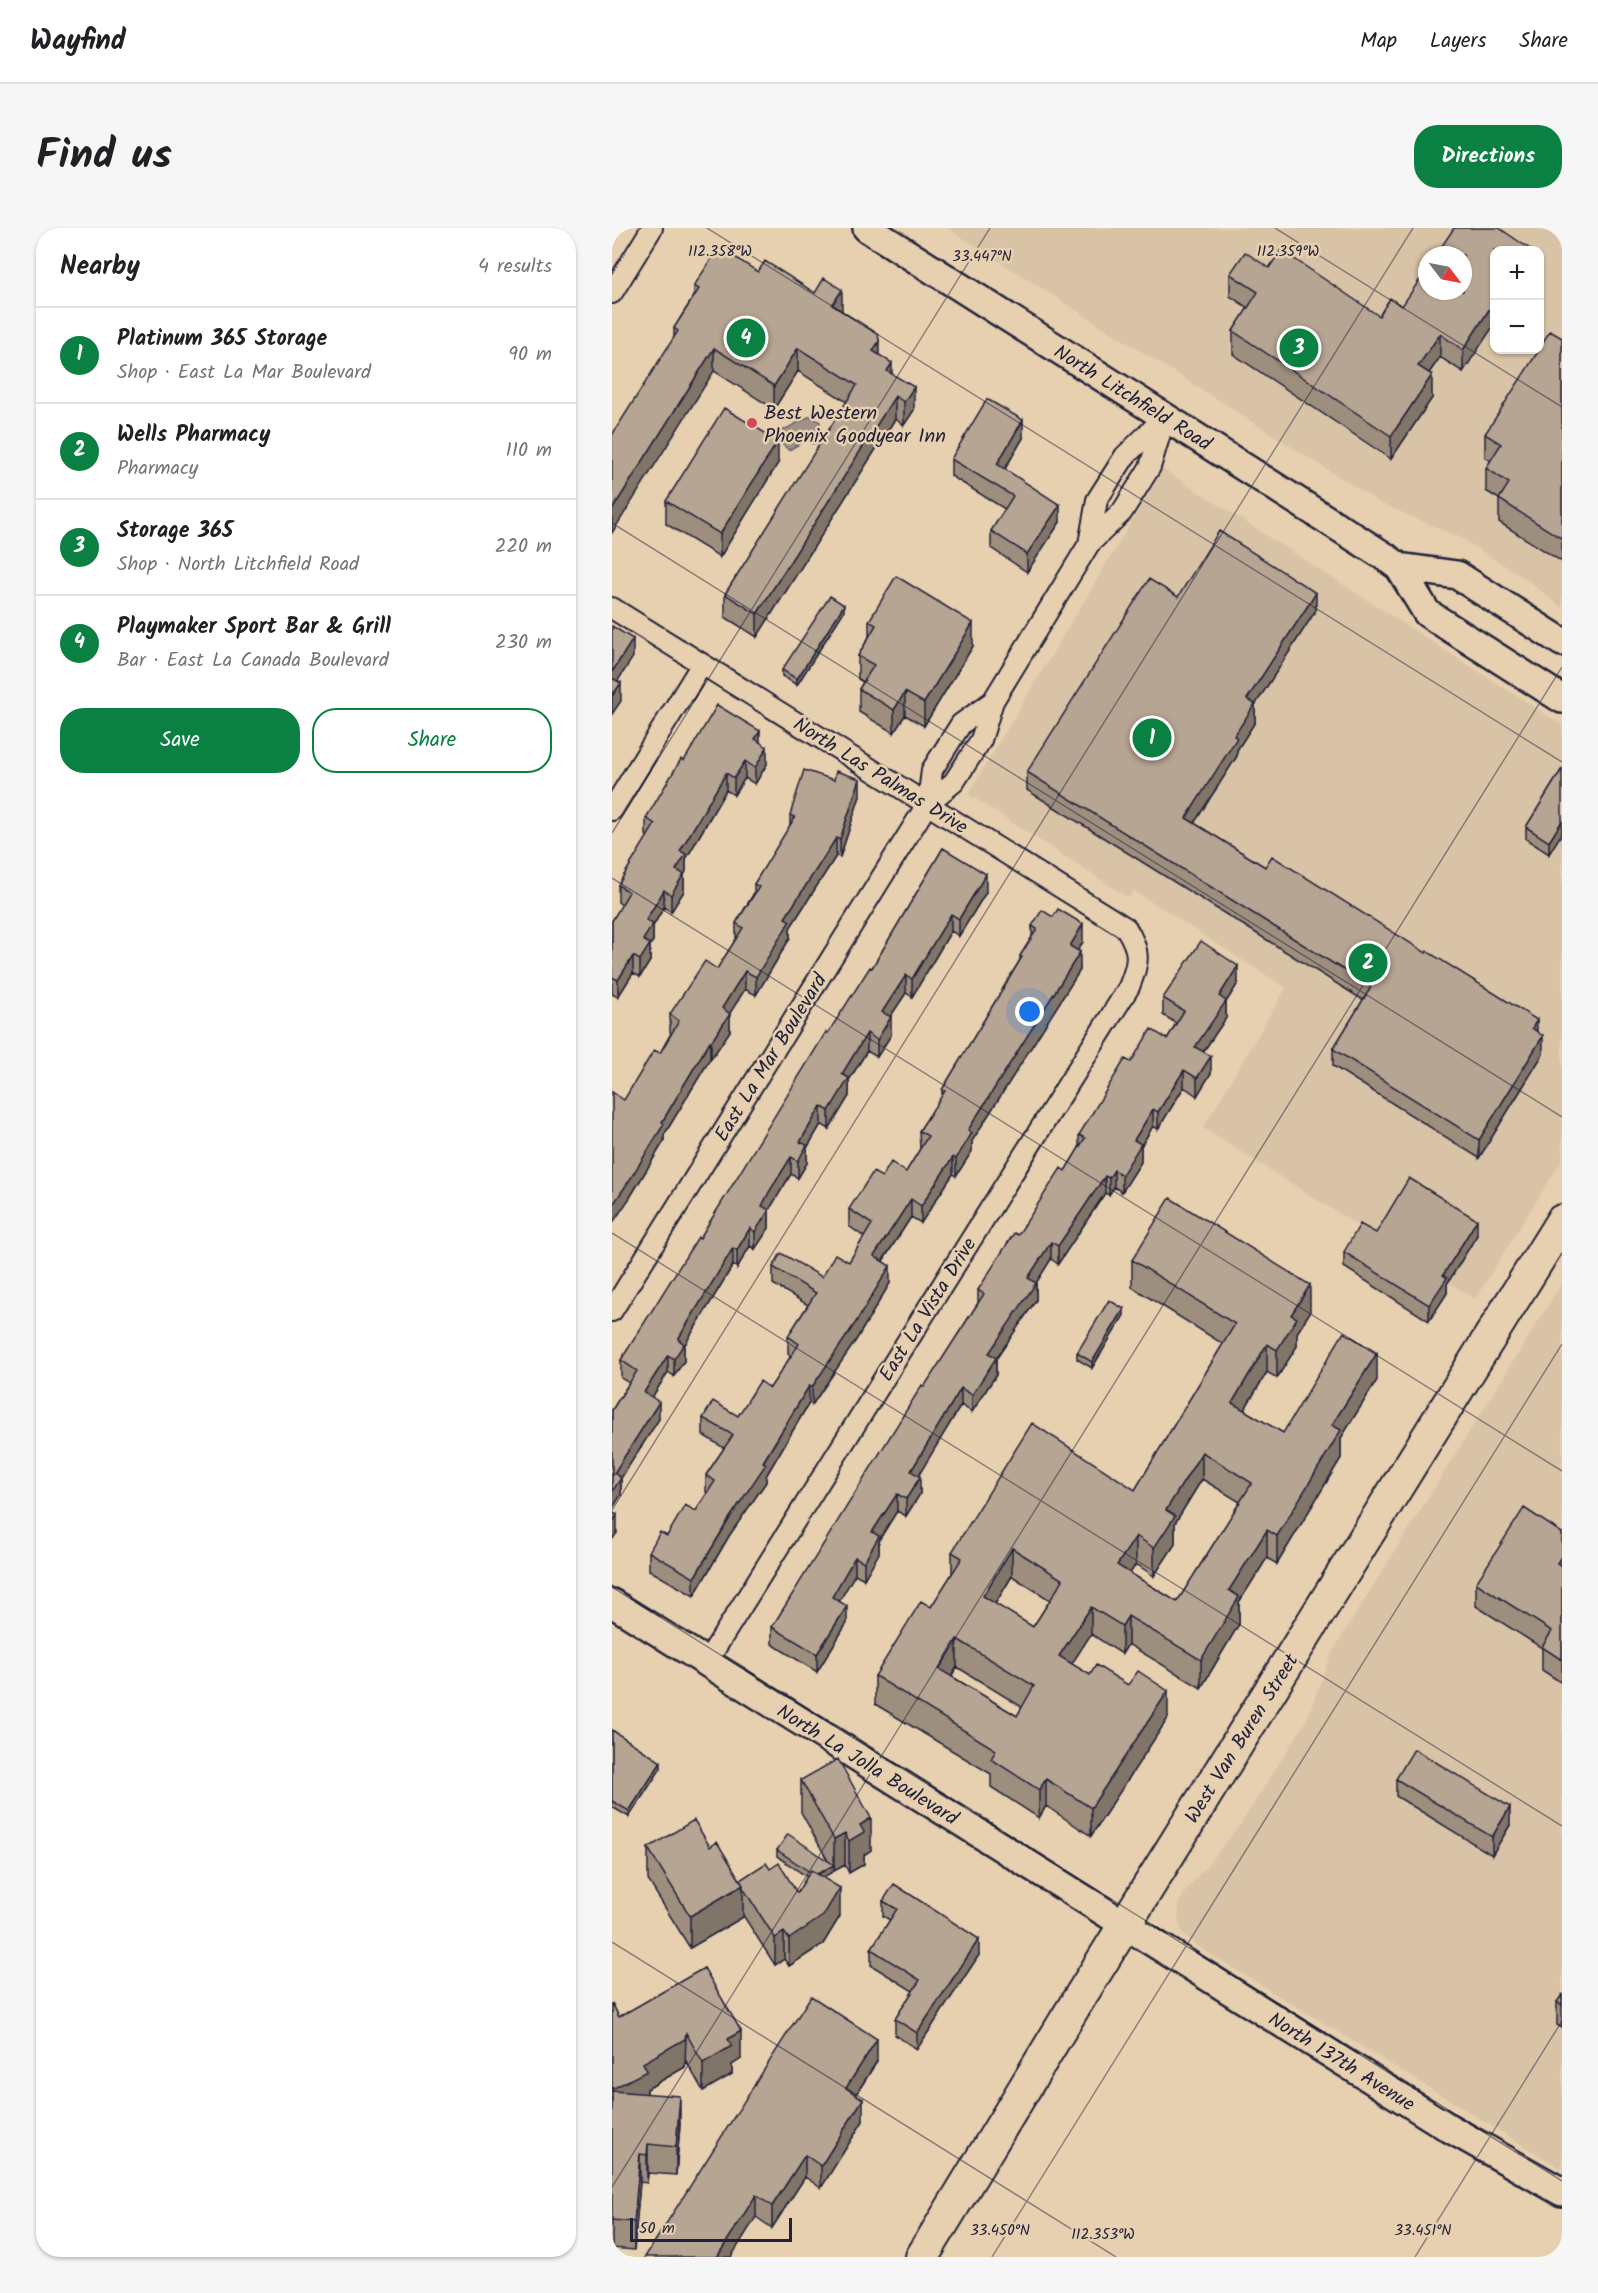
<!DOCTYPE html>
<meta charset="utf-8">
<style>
:root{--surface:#fff;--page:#f6f6f6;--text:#202124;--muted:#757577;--line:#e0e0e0;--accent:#0b8043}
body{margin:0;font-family:Kalam,sans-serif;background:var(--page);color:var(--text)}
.controls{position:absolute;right:18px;top:18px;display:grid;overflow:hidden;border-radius:12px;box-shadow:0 2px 4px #0004}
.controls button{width:54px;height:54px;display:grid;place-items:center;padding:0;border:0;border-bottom:2px solid var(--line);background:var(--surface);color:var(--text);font:30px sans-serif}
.compass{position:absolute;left:806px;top:18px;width:54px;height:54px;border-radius:50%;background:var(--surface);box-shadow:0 2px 4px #0004;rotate:122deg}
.scale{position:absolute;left:18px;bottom:15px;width:162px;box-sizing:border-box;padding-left:6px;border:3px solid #22223b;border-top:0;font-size:16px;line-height:21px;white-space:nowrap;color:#22223b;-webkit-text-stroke:4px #e7d0b0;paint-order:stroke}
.you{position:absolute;left:418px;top:784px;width:21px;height:21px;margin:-15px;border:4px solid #fff;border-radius:50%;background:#1a73e8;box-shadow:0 0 0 9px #1a73e833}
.badge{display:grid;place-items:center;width:39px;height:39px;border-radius:50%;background:var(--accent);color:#fff;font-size:20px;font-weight:700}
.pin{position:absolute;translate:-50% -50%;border:3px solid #fff;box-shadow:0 2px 6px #0006}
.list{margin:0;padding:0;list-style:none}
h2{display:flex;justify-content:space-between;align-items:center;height:78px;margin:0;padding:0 24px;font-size:26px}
h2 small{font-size:20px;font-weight:400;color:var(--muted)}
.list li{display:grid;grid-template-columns:39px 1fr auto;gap:18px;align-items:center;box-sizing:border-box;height:96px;padding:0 24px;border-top:2px solid var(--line)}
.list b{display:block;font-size:22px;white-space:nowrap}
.list p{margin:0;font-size:20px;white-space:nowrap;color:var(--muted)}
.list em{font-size:20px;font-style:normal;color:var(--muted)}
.actions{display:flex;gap:12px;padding:18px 24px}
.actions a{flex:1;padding:14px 0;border:2px solid var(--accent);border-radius:24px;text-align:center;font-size:21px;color:var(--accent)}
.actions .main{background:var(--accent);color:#fff}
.map{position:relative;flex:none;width:950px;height:2029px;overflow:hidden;border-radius:24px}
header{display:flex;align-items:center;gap:36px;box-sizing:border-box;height:84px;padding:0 30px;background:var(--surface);border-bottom:2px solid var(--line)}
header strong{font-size:28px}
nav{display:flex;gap:33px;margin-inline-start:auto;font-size:21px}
.intro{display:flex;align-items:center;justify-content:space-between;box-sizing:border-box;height:144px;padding:0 36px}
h1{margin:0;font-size:42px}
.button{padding:15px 27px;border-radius:24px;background:var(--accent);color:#fff;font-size:21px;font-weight:700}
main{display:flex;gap:36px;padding:0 36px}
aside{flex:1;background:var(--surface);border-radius:24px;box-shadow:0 2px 4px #0004}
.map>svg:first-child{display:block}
</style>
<header>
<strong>Wayfind</strong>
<nav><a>Map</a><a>Layers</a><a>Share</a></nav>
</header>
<div class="intro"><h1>Find us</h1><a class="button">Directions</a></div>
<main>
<aside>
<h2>Nearby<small>4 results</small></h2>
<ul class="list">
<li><span class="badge">1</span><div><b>Platinum 365 Storage</b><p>Shop · East La Mar Boulevard</p></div><em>90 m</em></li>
<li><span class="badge">2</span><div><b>Wells Pharmacy</b><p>Pharmacy</p></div><em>110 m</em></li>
<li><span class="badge">3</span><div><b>Storage 365</b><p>Shop · North Litchfield Road</p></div><em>220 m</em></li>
<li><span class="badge">4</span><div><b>Playmaker Sport Bar &amp; Grill</b><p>Bar · East La Canada Boulevard</p></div><em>230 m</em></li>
</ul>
<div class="actions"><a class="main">Save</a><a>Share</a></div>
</aside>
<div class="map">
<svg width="950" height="2029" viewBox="0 0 950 2029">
<rect width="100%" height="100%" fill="#e7d0b0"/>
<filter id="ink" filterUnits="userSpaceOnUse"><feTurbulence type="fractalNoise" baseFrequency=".0167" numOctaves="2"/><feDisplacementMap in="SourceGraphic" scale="12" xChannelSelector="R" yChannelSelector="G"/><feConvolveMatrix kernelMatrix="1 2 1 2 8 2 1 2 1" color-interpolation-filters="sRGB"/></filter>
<g filter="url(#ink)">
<path fill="#d9c3a7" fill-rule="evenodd" d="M335,0H950V380L914,351L847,309L768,275ZM882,22H927V122H882ZM815,27H851V63H815Z
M551,241L950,497V932L863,1071L591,900L674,760L522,663L517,670L356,566Z
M950,1055V1941L587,1719L570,1705L566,1693L567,1674L573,1664L628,1597L694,1493L720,1424Z"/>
<path fill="#a19286" stroke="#6e6568" stroke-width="1.5" d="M198,188L208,194L207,214L201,216L194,212L177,222L166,213L168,204Z"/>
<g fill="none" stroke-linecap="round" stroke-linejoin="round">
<g stroke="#22223b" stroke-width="24">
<path id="street" d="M0,65L40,0
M477,316L485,272L513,228L551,191
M0,380L514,700C529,724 527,734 517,759L94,1435
M316,575L320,542L349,496L381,473
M0,582L90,436
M0,1083L316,575L342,554L369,512L381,473L477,316L510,284L538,239L553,189"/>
</g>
<g stroke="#22223b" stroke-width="32">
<path id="secondary" d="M255,0L772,328L787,339L815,385L950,471
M787,339L845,347L950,414
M0,1375L837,1900L950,1964"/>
</g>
<g stroke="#22223b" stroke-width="36">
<path id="primary" d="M310,2029L463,1777L950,993"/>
</g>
<use href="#street" stroke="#e7d0b0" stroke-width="20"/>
<use href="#secondary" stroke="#e7d0b0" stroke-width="27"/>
<use href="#primary" stroke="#e7d0b0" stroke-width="32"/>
</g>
<path fill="#9d8e7e" stroke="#22223b" stroke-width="1.5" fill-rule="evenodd" d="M918,22L851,144L828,129L817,145L820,170L779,231L621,126V103L636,80L618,68V46L657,40L767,88L790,78Z
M146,44L230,84L267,127L280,146L302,182L292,197L283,191L145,409L113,389V366L235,174L186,143L162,181L102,143L62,109V100L82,68V58Z
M950,110V334L887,294V271L874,263V240L879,233L873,229V206Z
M411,210L393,241L448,294L415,344L379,320V303L393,281L339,248V231Z
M166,235L108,329L54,296V273Z
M566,369L704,382L643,477V494L625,522V528L582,595L653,639L925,804L931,826L867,930L721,838V821L751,772L415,562V544Z
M232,383L185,457L170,448V442Z
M257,393L361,418L312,498L293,487L282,505L247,484V461L251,454L246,451V428L257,409Z
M148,514L155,536L143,556L133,550L122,567L114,562L74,631V643L72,647V663L59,684L52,679L41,698V713L38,717V733L28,749L21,745L6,769L0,766V693L10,677L6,674V657L36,609L34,607V590L72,533Z
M950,541L937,626L914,611V599Z
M248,568L228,629L224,628L178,700V710L144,767L133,761L117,786L118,803L99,831H98L52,907V913L17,971L12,872L48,825L59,805L58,804V786L105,741L124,711V695L142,665V656L178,598V587Z
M331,620L374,664L347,708L339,703L300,769L294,765L278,789L279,807L265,829L255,823L237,852V868L217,901L209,896L195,920V935L186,950L179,946L157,982V1000L143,1021L138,1018L125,1040L121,1037L72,1118V1133L62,1148L56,1144L40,1169L47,1191L9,1250V1267L0,1281V1182L17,1155L9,1150V1132L88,1010L216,805L260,740Z
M420,698L471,714L465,722L468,742L360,913V923L344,948L341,946L309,995L299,989L271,1033L278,1055L244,1112L200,1177L197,1175L154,1248V1254L117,1308L82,1368L37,1342V1324L84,1283L95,1265L94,1264V1247L112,1220L91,1207V1190L126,1188L158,1160L179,1128L176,1125V1108L196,1077L161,1056V1039L210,1049L237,1034L252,1009L237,998V981L270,949L294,944L308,921L307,903L330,868V862L408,732V728L420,709Z
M626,755L614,774V790L591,824L599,845L585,868L572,859L546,901L541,898L529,918V934L510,964L502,959L497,967L493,965L446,1036L439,1031L424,1055V1072L384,1131V1147L360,1184L349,1177L306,1247L308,1266L294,1288L285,1283L267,1312V1325L252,1351L243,1346L227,1373L235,1395L205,1444L160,1416V1399L366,1075V1062L406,1007L453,943L467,920V907L519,834L555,811L564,795L551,787V770Z
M764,1005L865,1007L835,1056V1065L817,1093L732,1039V1024Z
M520,1032L698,1084L685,1105V1118L665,1150L655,1144L632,1182L671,1205L765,1152L729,1210V1230L665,1336L655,1330L627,1374V1396L589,1460L516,1416L510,1426L479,1406L459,1436L478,1447L556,1490L479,1608L434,1578L427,1590L379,1559V1546L263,1476V1448L319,1379L340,1346V1324L523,1262L611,1116L520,1059ZM590,1251L628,1274L565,1374L518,1345L524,1336L542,1348L563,1316V1295ZM400,1348L438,1372L421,1399L383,1376ZM345,1439L410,1479L405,1488L339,1448Z
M512,1087L480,1140L465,1131V1125Z
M950,1305V1455L930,1442V1420L864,1378V1355Z
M0,1502L49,1540L17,1589L0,1579Z
M784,1551L898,1597L880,1627L784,1568Z
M189,1552L259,1622L252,1627V1636L237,1645L233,1637L210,1649L228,1688L211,1716L177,1738L172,1731L163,1737L131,1687V1689L78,1720L36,1652V1620L98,1619L128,1652L158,1641L185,1665L195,1649L165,1628V1622L216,1633L189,1584Z
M271,1673L367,1727L305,1821L283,1807V1791L301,1763L259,1737V1721L278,1692L271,1688Z
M92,1740L129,1831L120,1837V1846L91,1863L74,1833L73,1839L35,1861V1865L68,1896L64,1947L36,1945L35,1955L28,1954L22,2022L0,2020V1775L7,1789Z
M950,1767V1800L945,1797V1774Z
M265,1833L244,1867L251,1893L209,1960L193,1949L160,2000L144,1989L33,2029Z"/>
<path fill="#807467" stroke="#22223b" stroke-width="1.5" d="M230,62V84L220,77Z
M882,74V97L851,144V122Z
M828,106V129L806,161V138Z
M267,113V136L261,123Z
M102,120V143L0,305V282Z
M186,120V143L162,181V158Z
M280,135V158L275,143Z
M820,147V170L779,231V208Z
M302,159V182L292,197V174Z
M283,168V191L145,409V386Z
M411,192V210L385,254V236Z
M166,213V235L108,329V306Z
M448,277V294L415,344V326Z
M704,365V382L643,477V494L625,522V528L574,608V590L622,508L635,471Z
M232,377V383L185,457V451Z
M361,395V418L312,498V475Z
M21,411V429L0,462V444Z
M9,455V473L0,486V468Z
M293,464V487L282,505V482Z
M148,503V520L143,511Z
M155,519V536L143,556V540Z
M133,533V550L122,567V550Z
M114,545V562L74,631V643L72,647V663L59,684V667L68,623Z
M248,551V568L228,629V611Z
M950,593V605L937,626V614Z
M224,610V628L178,700V710L144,767V749L173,690Z
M374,646V664L347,708V691Z
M52,662V679L41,698V713L38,717V733L28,749V732L34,692Z
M339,686V703L300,769V751Z
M471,696V714L458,735V718Z
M468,724V742L360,913V923L344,948V931L356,902Z
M21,728V745L6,769V752Z
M626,738V755L614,774V790L583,836V819L607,768Z
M133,743V761L110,798V780Z
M294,747V765L270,801V784Z
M118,786V803L99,831V814Z
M279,789V807L265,829V812Z
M925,792V809L920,800Z
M255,805V823L237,852V868L217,901V883L230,846Z
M931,808V826L867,930V912Z
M98,813V831L52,907V913L17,971L0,996V978Z
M599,828V845L585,868V850Z
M572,842V859L546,901V884Z
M209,878V896L195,920V935L186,950V933L188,914Z
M541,881V898L529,918V934L510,964V947L522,912Z
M179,929V946L157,982V1000L143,1021V1004L150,978L157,964Z
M341,929V946L309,995V978Z
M502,942V959L497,967V950Z
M493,948V965L446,1036V1018Z
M299,971V989L262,1046V1028Z
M865,992V1007L835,1056V1065L817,1093V1077L831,1047Z
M138,1000V1018L125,1040V1022Z
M439,1014V1031L424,1055V1072L384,1131V1147L360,1184V1167L377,1125L416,1050Z
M121,1020V1037L72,1118V1133L62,1148V1131L66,1111Z
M278,1038V1055L244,1112L200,1177V1159Z
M698,1057V1084L685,1105V1118L665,1150V1122L679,1087Z
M512,1081V1087L480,1140V1134Z
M655,1116V1144L620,1202V1175Z
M765,1125V1152L729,1210V1230L665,1336V1308L720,1197Z
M56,1127V1144L32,1182V1164Z
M197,1158V1175L154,1248V1254L117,1308L82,1368V1350Z
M349,1160V1177L299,1260V1243Z
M47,1174V1191L9,1250V1267L0,1281V1264L2,1245Z
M590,1224V1251L563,1295V1316L542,1348V1320L554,1282Z
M308,1249V1266L294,1288V1271Z
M285,1266V1283L267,1312V1325L252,1351V1334L260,1304Z
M5,1287V1305L0,1312V1295Z
M655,1302V1330L627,1374V1396L589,1460V1432L617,1362Z
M524,1308V1336L505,1365V1337Z
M400,1320V1348L371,1396V1368Z
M950,1327V1350L945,1335Z
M243,1329V1346L220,1386V1369Z
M235,1378V1395L205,1444V1426Z
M479,1379V1406L447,1456V1428Z
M516,1388V1416L510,1426V1398Z
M345,1411V1439L327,1468V1441Z
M556,1463V1490L479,1608V1580Z
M49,1534V1540L17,1589V1583Z
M434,1551V1578L427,1590V1562Z
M898,1579V1597L880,1627V1609Z
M259,1590V1622L252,1627V1636L237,1645V1613L248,1597Z
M233,1605V1637L222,1643V1611Z
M222,1637V1643L203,1654V1648Z
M131,1657V1689L78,1720V1688Z
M228,1660V1688L211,1716L177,1738V1711Z
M172,1704V1731L163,1737V1710Z
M367,1711V1727L305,1821V1805Z
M129,1803V1831L120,1837V1846L91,1863V1835L116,1811Z
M74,1805L73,1839L35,1861V1871L0,1889V1861L31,1835Z
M265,1811V1833L234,1882V1860Z
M68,1868V1896L64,1947V1919Z
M251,1871V1893L209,1960V1938Z
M36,1916V1945L35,1955V1927Z
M28,1926V1954L22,2022V1994Z
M193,1927V1949L160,2000V1978Z
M144,1967V1989L119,2029H105Z"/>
<path fill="#b7a593" stroke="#22223b" stroke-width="1.5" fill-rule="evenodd" d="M842,0H887L918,21L917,22H882V74L851,122L828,106L806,138L820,147L779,208L621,103L646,64L618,46L633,24L657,40L669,22L767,88L778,70L790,78L815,41V63H851V27H824Z
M107,19L146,44L153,33L203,65L212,50L230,62L220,77L266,106L267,113L261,123L280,135L275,143L302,159L292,174L283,168L145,386L113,366L245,157L186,120L162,158L102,120L0,282V207L66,103L62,100L87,61L82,58Z
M938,103L950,110V311L887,271L897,255L874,240L889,216L873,206L927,122V120Z
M375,171L411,192L385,236L448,277L415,326L379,303L401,268L339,231Z
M112,180L166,213L108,306L54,273Z
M607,303L704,365L635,471L643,476L622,508L625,510L574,590L653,639L660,628L814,725L815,723L925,792L920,800L931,808L867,912L721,821L759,759L415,544L537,351L566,369Z
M284,348L361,395L312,475L293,464L282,482L247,461L262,437L246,428L264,397L257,393Z
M218,368L232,377L185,451L170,442Z
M0,398L21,411L0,444Z
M0,450L9,455L0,468Z
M105,477L148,503L143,511L155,519L143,540L133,533L122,550L114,545L68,623L74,626L64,642L72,646L59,667L52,662L34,692L41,696L31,712L38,716L28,732L21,728L6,752L0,749V693L17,664L6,657L43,596L34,590L69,531L72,533Z
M950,541V593L937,614L914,599Z
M192,542L222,552L224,543L248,551L228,611L224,610L173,690L178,693L144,749L133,743L110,780L118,786L99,814L98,813L50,894L52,896L17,953L0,978V864L12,872L42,822L48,825L67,793L58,786L93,733L105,741L131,700L124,695L147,659L142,656L183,589L178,587Z
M331,620L374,646L347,691L339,686L300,751L294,747L270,784L279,789L265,812L255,805L230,846L237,850L217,883L209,878L188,914L195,917L186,933L179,929L157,964L150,978L157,982L143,1004L138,1000L125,1022L121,1020L66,1111L72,1116L62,1131L56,1127L32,1164L47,1174L2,1245L9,1250L0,1264V1182L25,1143L9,1132L86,1009L88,1010L214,804L216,805L258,739L260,740Z
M446,681L471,696L458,718L468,724L356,902L360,905L344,931L341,929L309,978L299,971L262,1028L278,1038L244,1094L200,1159L197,1158L151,1234L154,1236L117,1291L82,1350L37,1324L48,1304L55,1308L73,1277L84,1283L103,1253L94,1247L121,1207L91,1190L101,1173L126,1188L148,1153L158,1160L187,1116L176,1108L204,1065L161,1039L169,1025L210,1049L223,1026L237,1034L260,996L237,981L261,944L270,949L279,934L294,944L316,908L307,903L333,863L330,862L410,729L408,728L425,701L420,698L430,682L441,689Z
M589,713L626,738L607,768L614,773L583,819L599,828L585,850L572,842L546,884L541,881L522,912L529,916L510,947L502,942L497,950L493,948L446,1018L439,1014L416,1050L424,1055L377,1125L384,1130L360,1167L349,1160L299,1243L308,1249L294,1271L285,1266L260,1304L267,1308L252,1334L243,1329L220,1369L235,1378L205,1426L160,1399L310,1157L312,1159L372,1066L366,1062L402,1005L406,1007L449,940L453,943L473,910L467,907L513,831L519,834L539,801L555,811L572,783L551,770Z
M797,950L865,992L831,1047L835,1050L817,1077L732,1024L748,996L764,1005Z
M558,970L698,1057L679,1087L685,1090L665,1122L655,1116L620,1175L671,1205L732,1104L765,1125L720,1197L729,1202L673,1295L665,1308L655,1302L617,1362L627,1369L589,1432L516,1388L510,1398L479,1379L447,1428L478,1447L484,1437L516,1457L526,1443L556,1463L479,1580L434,1551L427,1562L379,1531L384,1522L263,1448L309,1373L319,1379L350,1330L340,1324L420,1195L523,1262L623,1096L520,1032ZM590,1224L640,1255L565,1374L505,1337L524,1308L542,1320L563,1288L554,1282ZM400,1320L451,1352L421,1399L371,1368ZM345,1411L422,1458L405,1488L327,1441Z
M497,1072L512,1081L480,1134L465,1125Z
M912,1280L950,1305V1327L945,1335L950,1338V1432L930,1419L940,1403L864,1355Z
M0,1284L5,1287L0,1295Z
M0,1502L49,1534L17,1583L0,1573Z
M802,1521L898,1579L880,1609L784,1551Z
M226,1531L259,1590L248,1597L252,1604L237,1613L233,1605L222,1611L189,1552Z
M82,1592L98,1619L105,1614L131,1657L78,1688L36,1620Z
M176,1606L222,1637L205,1646L199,1642L198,1644L165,1622Z
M154,1635L158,1641L167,1635L185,1665L199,1642L228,1660L211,1688L177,1711L172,1704L163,1710L131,1660V1657L128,1652Z
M282,1656L367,1711L305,1805L283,1791L308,1752L259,1721L285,1681L271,1673Z
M92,1740L129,1803L116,1811L120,1818L91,1835L74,1805L73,1811L31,1835L35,1843L0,1861V1775L7,1789Z
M950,1767V1777L945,1774Z
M199,1768L265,1811L234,1860L251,1871L209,1938L193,1927L160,1978L144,1967L105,2029H33Z
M0,1863L68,1868L64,1919L36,1916L35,1927L28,1926L22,1994L0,1992Z"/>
</g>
<path fill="none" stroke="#22223b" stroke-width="1.5" stroke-opacity="0.45" d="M95,0L950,534M663,0L950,179M0,295L950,889M0,605L378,0M0,650L950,1243M0,1005L950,1598M0,1282L801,0M0,1359L950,1953M0,1714L504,2029M0,1959L950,439M380,2029L950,1116M803,2029L950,1793"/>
<circle fill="#d1495b" stroke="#e7d0b0" stroke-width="2" cx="140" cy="195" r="6"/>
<g text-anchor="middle" stroke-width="5" stroke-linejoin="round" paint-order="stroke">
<g font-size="20" fill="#22223b" stroke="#e7d0b0">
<text transform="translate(521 169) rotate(32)" y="7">North Litchfield Road</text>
<text transform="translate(269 547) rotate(32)" y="7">North Las Palmas Drive</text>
<text transform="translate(158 829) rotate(-58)" y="7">East La Mar Boulevard</text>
<text transform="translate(315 1081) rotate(-58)" y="7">East La Vista Drive</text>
<text transform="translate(629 1510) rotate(-58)" y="7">West Van Buren Street</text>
<text transform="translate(256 1536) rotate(32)" y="7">North La Jolla Boulevard</text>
<text transform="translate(730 1833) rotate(32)" y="7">North 137th Avenue</text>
</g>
<g font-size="20" fill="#22223b" stroke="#e7d0b0" text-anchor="start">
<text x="152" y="191">Best Western<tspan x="152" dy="23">Phoenix Goodyear Inn</tspan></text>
</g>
</g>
<g font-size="15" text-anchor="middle" fill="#22223b" stroke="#e7d0b0" stroke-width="5" stroke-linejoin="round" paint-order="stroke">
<text x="676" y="28">112.359°W</text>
<text x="108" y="28">112.358°W</text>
<text x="370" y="33">33.447°N</text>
<text x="388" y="2007">33.450°N</text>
<text x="811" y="2007">33.451°N</text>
<text x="491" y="2011">112.353°W</text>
</g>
</svg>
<div class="controls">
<button>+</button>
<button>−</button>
</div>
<svg class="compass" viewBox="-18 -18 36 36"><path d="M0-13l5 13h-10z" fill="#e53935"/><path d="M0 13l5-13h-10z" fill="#757577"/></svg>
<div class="scale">50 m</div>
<div class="you"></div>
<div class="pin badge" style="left:540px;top:510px">1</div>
<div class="pin badge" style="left:756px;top:735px">2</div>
<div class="pin badge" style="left:687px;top:120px">3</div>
<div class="pin badge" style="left:134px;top:110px">4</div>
</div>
</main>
